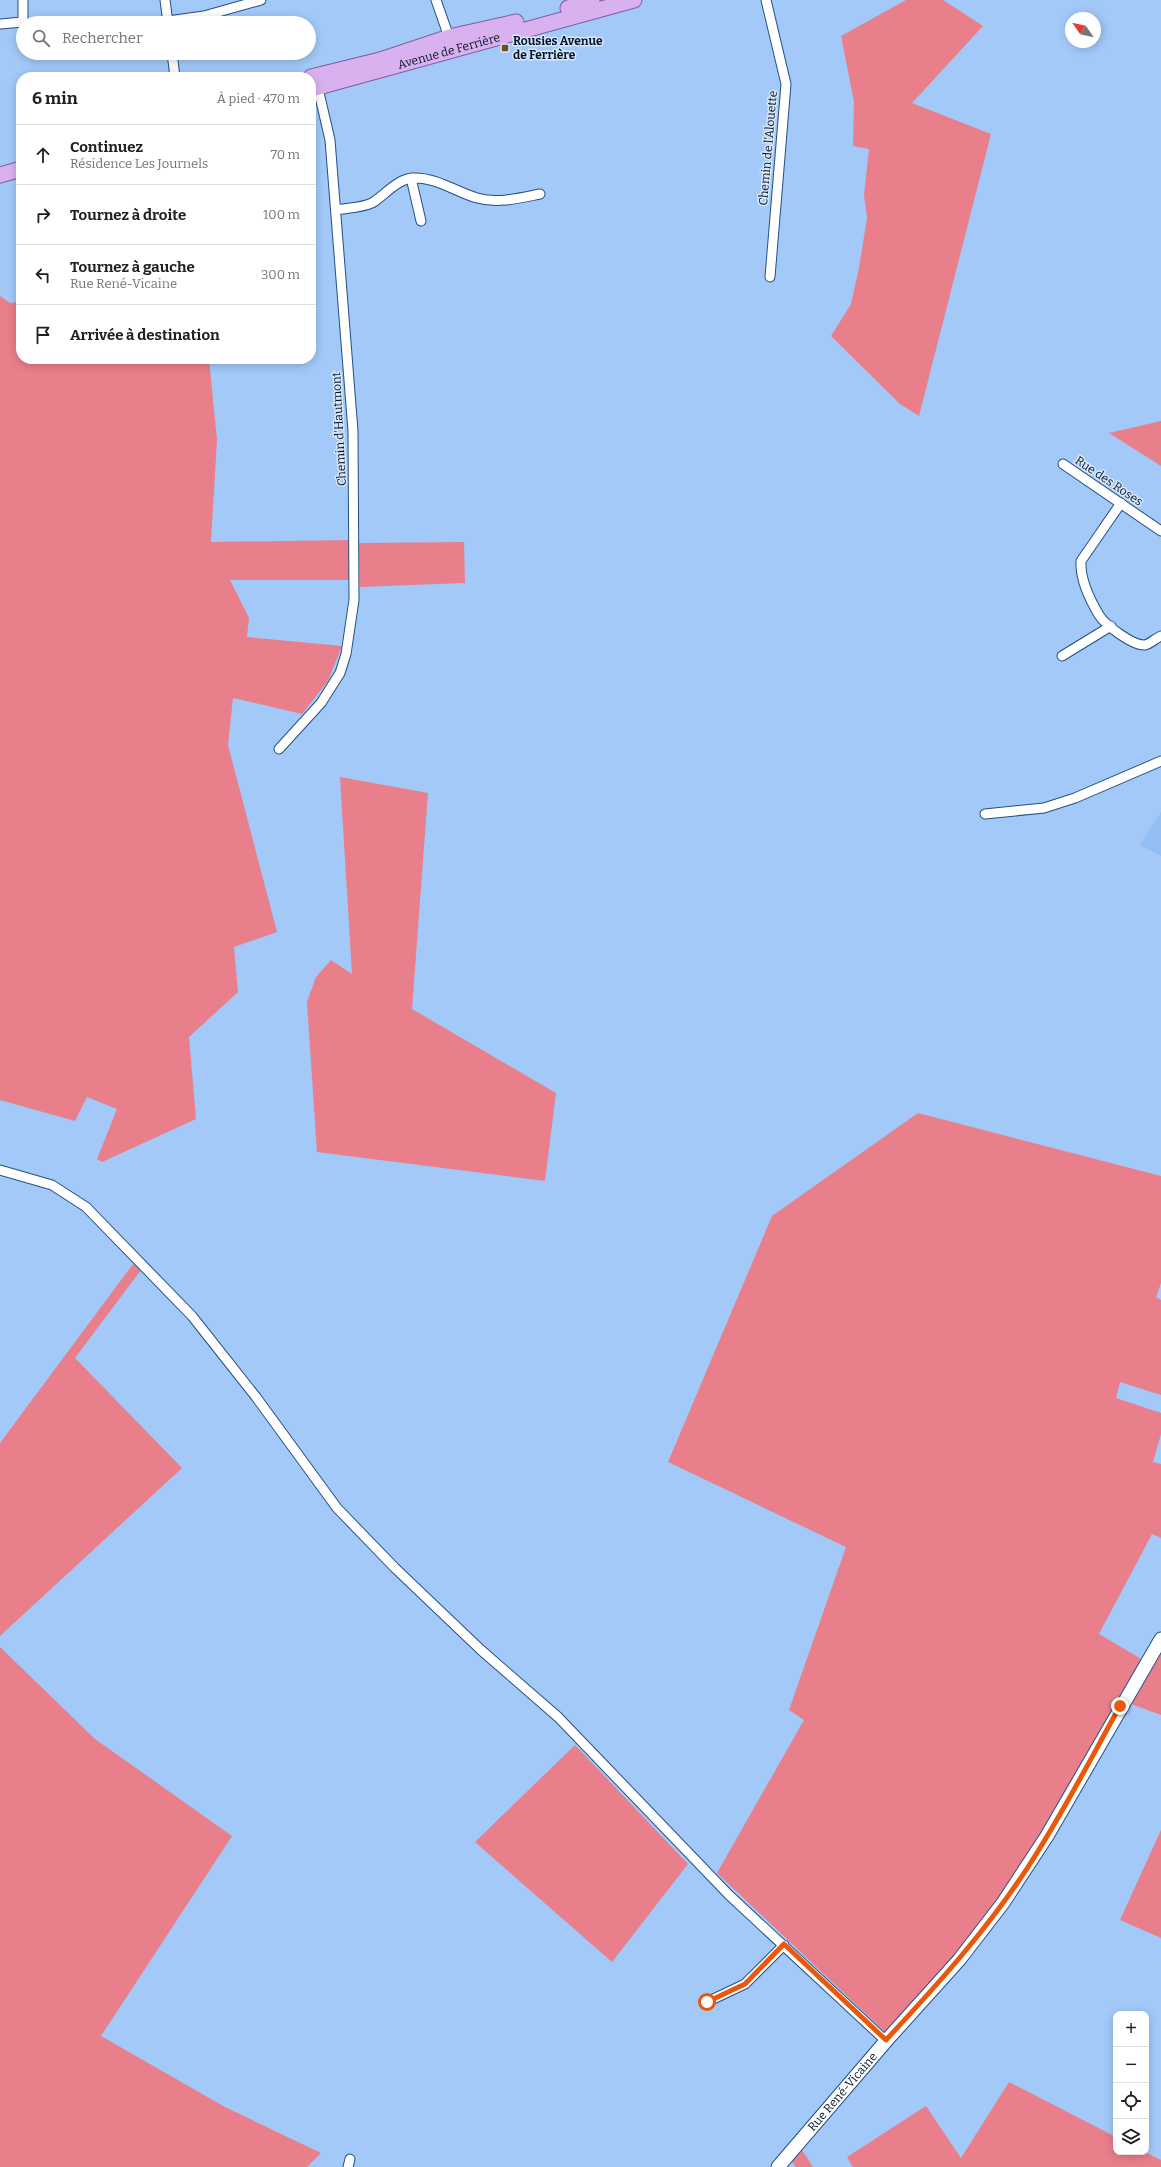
<!DOCTYPE html>
<html lang="fr">
<meta charset="utf-8">
<style>
:root{--surface:#fff;--page:#f2f2f2;--text:#202124;--muted:#757577;--line:#e0e0e0}
body{margin:0;font-family:Bitter,serif;background:var(--page);color:var(--text)}
.controls{position:absolute;right:12px;bottom:12px;display:grid;overflow:hidden;border-radius:8px;box-shadow:0 2px 10px #0003}
.controls button{width:36px;height:36px;display:grid;place-items:center;padding:0;border:0;border-bottom:1px solid var(--line);background:var(--surface);color:var(--text);font:20px sans-serif}
.compass{position:absolute;left:1065px;top:12px;width:36px;height:36px;border-radius:50%;background:var(--surface);box-shadow:0 2px 10px #0003;rotate:304deg}
.stop{position:absolute;width:12px;height:12px;margin:-9px;border:3px solid #ea580c;border-radius:50%;background:#fff}
.stop.end{background:#ea580c;border-color:#fff;box-shadow:0 1px 4px #0008}
.list{margin:0;padding:0;list-style:none}
h2{display:flex;justify-content:space-between;align-items:center;height:52px;margin:0;padding:0 16px;font-size:17px}
h2 small{font-size:13px;font-weight:400;color:var(--muted)}
.list li{display:grid;grid-template-columns:26px 1fr auto;gap:12px;align-items:center;box-sizing:border-box;height:60px;padding:0 16px;border-top:1px solid var(--line)}
.list b{display:block;font-size:15px;white-space:nowrap}
.list p{margin:0;font-size:13px;white-space:nowrap;color:var(--muted)}
.list em{font-size:13px;font-style:normal;color:var(--muted)}
.icon{flex:none;width:22px;height:22px;fill:none;stroke:currentColor;stroke-width:2;stroke-linecap:round;stroke-linejoin:round}
.map{position:relative;flex:none;width:1161px;height:2167px;overflow:hidden}
.search{position:absolute;background:var(--surface);box-shadow:0 2px 10px #0003;left:16px;top:16px;width:300px;height:44px;display:flex;align-items:center;gap:10px;box-sizing:border-box;padding:0 14px;border-radius:22px;color:var(--muted);font-size:15px}
.panel{position:absolute;background:var(--surface);box-shadow:0 2px 10px #0003;left:16px;top:72px;width:300px;height:292px;border-radius:16px}
.map>svg:first-child{display:block}
</style>
<div class="map">
<svg width="1161" height="2167" viewBox="0 0 1161 2167">
<rect width="100%" height="100%" fill="#a2c9f8"/>
<path fill="#93bef2" d="M1161,812V856L1140,845Z"/>
<path fill="#e97f8b" d="M906,0H943L983,26L912,103L991,134L919,416L900,404L831,336L851,304L859,268L867,218L864,195L869,149L853,146L854,102L841,36Z
M0,296L10,303L21,302V359H209L217,440L211,542L350,540L349,580H230L249,618L247,637L342,646L328,681L302,714L233,698L228,745L277,932L234,947L238,992L189,1037L196,1119L102,1162L97,1159L117,1109L87,1097L75,1121L0,1100Z
M1161,421V466L1109,433Z
M464,542L465,583L360,587L359,543Z
M340,777L428,793L412,1009L556,1093L545,1181L317,1152L307,1002L316,977L331,960L352,974Z
M918,1113L1161,1176V1283L1156,1297L1161,1300V1395L1120,1382L1116,1398L1161,1413V1434L1153,1462L1161,1464V1538L1152,1534L1099,1634L1143,1660C1091,1750 1040,1843 977,1927C950,1965 917,1998 885,2032L717,1873L804,1720L789,1710L846,1547L668,1462L772,1216Z
M133,1264L141,1270L75,1358L182,1468L0,1636V1443Z
M0,1647L95,1739L232,1836L101,2036L225,2107L321,2153L307,2167H0Z
M1161,1654V1715L1131,1704Z
M575,1745L688,1864L612,1962L475,1842Z
M1161,1830V1938L1120,1920Z
M1009,2082L1116,2137V2152H1145L1161,2160V2167H853L847,2157L926,2106L961,2158Z
M802,2150L813,2167H796L792,2162Z"/>
<g fill="none" stroke-linecap="round" stroke-linejoin="round">
<g stroke="#235084" stroke-width="11">
<path id="street" d="M165,0L168,23
M436,0L450,40
M766,0L786,84L770,277
M168,21L204,16L261,0
M0,24L23,22V0
M172,53L175,77
M411,178L421,221
M336,210C347,208 361,208 372,203C385,195 397,179 413,178C436,177 456,192 477,198C498,204 520,198 540,194
M1063,464L1161,531
M1121,503L1081,561C1080,578 1090,600 1099,615C1105,625 1133,646 1145,645C1150,644 1156,638 1161,636
M1062,656L1111,626
M279,749L321,703L340,673L346,654L354,600L353,431L330,140L317,84
M985,814L1044,808L1075,798L1161,761
M0,1170L52,1185L86,1207L192,1316L256,1397L337,1508L395,1568L481,1650L558,1717L729,1895L886,2041
M707,2002L745,1984L784,1945
M348,2167L350,2159"/>
</g>
<g stroke="#235084" stroke-width="15">
<g id="secondary">
<path id="s1" d="M778,2167L886,2041L959,1960L1003,1903L1047,1836L1161,1639"/>
</g>
</g>
<g stroke="#8059a3" stroke-width="17">
<g id="primary">
<path d="M568,8L592,0"/>
<path d="M311,77L380,60L449,37L516,22"/>
<path id="s2" d="M311,89L634,0"/>
<path d="M0,175L21,169"/>
</g>
</g>
<use href="#street" stroke="#fff" stroke-width="9"/>
<use href="#secondary" stroke="#fff" stroke-width="13"/>
<use href="#primary" stroke="#dab1ef" stroke-width="15"/>
</g>
<g fill="none" stroke-linecap="round" stroke-linejoin="round">
<path stroke="#ea580c" stroke-width="5" d="M707,2002L745,1984L784,1944L886,2040C937,1985 987,1930 1028,1867C1062,1815 1090,1760 1120,1706"/>
</g>
<rect fill="#6f5025" stroke="#d8e7fa" stroke-width="1.5" x="501" y="44" width="8" height="8" rx="2"/>
<g text-anchor="middle" stroke-width="3" stroke-linejoin="round" paint-order="stroke">
<g font-size="12" font-weight="bold" fill="#04152a" stroke="#d8e7fa" text-anchor="start">
<text x="513" y="45">Rousies Avenue<tspan x="513" dy="14">de Ferrière</tspan></text>
</g>
<g font-size="12" fill="#04152a" stroke="#d8e7fa">
<text dy="4" stroke="none"><textPath href="#s2" startOffset="143">Avenue de Ferrière</textPath></text>
<text transform="translate(768 148) rotate(-85)" y="4">Chemin de l'Alouette</text>
<text transform="translate(339 429) rotate(-93)" y="4">Chemin d'Hautmont</text>
<text transform="translate(1109 481) rotate(34)" y="4">Rue des Roses</text>
<text dy="4" stroke="none"><textPath href="#s1" startOffset="99">Rue René-Vicaine</textPath></text>
</g>
</g>
</svg>
<div class="controls">
<button>+</button>
<button>−</button>
<button><svg class="icon" aria-label="locate" viewBox="0 0 24 24"><circle cx="12" cy="12" r="6"/><path d="M12 2v4M12 18v4M2 12h4M18 12h4"/></svg></button>
<button><svg class="icon" aria-label="layers" viewBox="0 0 24 24"><path d="M12 4l9 5-9 5-9-5zM3 14l9 5 9-5"/></svg></button>
</div>
<svg class="compass" viewBox="-18 -18 36 36"><path d="M0-13l5 13h-10z" fill="#e53935"/><path d="M0 13l5-13h-10z" fill="#757577"/></svg>
<div class="stop" style="left:707px;top:2002px"></div>
<div class="stop end" style="left:1120px;top:1706px"></div>
<div class="search"><svg class="icon" aria-label="search" viewBox="0 0 24 24"><circle cx="10" cy="10" r="6"/><path d="M15 15l6 6"/></svg>Rechercher</div>
<section class="panel">
<h2>6 min<small>À pied · 470 m</small></h2>
<ul class="list">
<li><svg class="icon" aria-label="ahead" viewBox="0 0 24 24"><path d="M12 20V5M6 11l6-6 6 6"/></svg><div><b>Continuez</b><p>Résidence Les Journels</p></div><em>70 m</em></li>
<li><svg class="icon" aria-label="right" viewBox="0 0 24 24"><path d="M7 20v-9h11M14 6l5 5-5 5"/></svg><div><b>Tournez à droite</b></div><em>100 m</em></li>
<li><svg class="icon" aria-label="left" viewBox="0 0 24 24"><path d="M17 20v-9H6M10 6l-5 5 5 5"/></svg><div><b>Tournez à gauche</b><p>Rue René-Vicaine</p></div><em>300 m</em></li>
<li><svg class="icon" aria-label="arrive" viewBox="0 0 24 24"><path d="M6 21V4h12l-3 4 3 4H6"/></svg><div><b>Arrivée à destination</b></div></li>
</ul>
</section>
</div>
